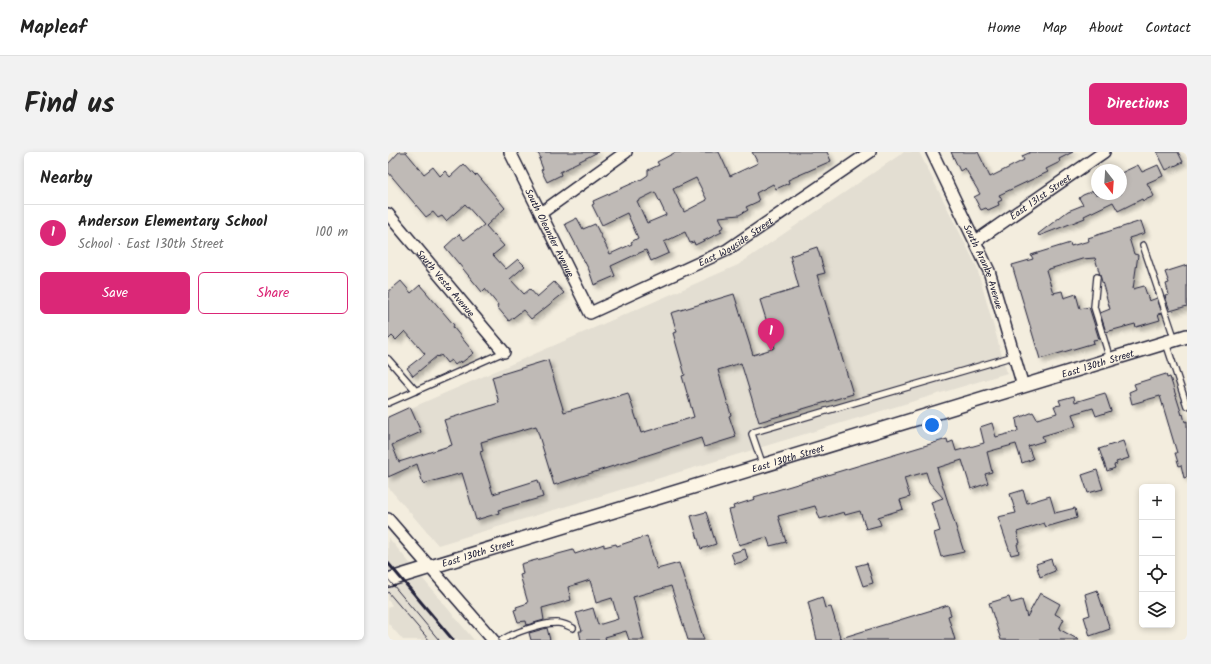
<!DOCTYPE html>
<meta charset="utf-8">
<style>
:root{--surface:#fff;--page:#f2f2f2;--text:#222;--muted:#767676;--line:#e0e0e0;--accent:#db2777}
body{margin:0;font-family:Kalam,sans-serif;background:var(--page);color:var(--text)}
.controls{position:absolute;right:12px;bottom:12px;display:grid;overflow:hidden;border-radius:6px;box-shadow:0 2px 6px #0003}
.controls button{width:36px;height:36px;display:grid;place-items:center;padding:0;border:0;border-bottom:1px solid var(--line);background:var(--surface);color:var(--text);font:20px sans-serif}
.compass{position:absolute;left:703px;top:12px;width:36px;height:36px;border-radius:50%;background:var(--surface);box-shadow:0 2px 6px #0003;rotate:163deg}
.you{position:absolute;left:544px;top:273px;width:14px;height:14px;margin:-10px;border:3px solid #fff;border-radius:50%;background:#1a73e8;box-shadow:0 0 0 6px #1a73e833}
.badge{display:grid;place-items:center;width:26px;height:26px;border-radius:50%;background:var(--accent);color:#fff;font-size:13px;font-weight:700}
.pin{position:absolute;translate:-50% -33px;filter:drop-shadow(0 1px 2px #0008)}
.pin::after{content:'';position:absolute;top:21px;width:14px;height:12px;background:inherit;clip-path:polygon(0 0,100% 0,50% 100%)}
.list{margin:0;padding:0;list-style:none}
h2{display:flex;justify-content:space-between;align-items:center;height:52px;margin:0;padding:0 16px;font-size:17px}
h2 small{font-size:13px;font-weight:400;color:var(--muted)}
.list li{display:grid;grid-template-columns:26px 1fr auto;gap:12px;align-items:center;box-sizing:border-box;height:56px;padding:0 16px;border-top:1px solid var(--line)}
.list b{display:block;font-size:15px;white-space:nowrap}
.list p{margin:0;font-size:13px;white-space:nowrap;color:var(--muted)}
.list em{font-size:13px;font-style:normal;color:var(--muted)}
.actions{display:flex;gap:8px;padding:12px 16px}
.actions a{flex:1;padding:9px 0;border:1px solid var(--accent);border-radius:6px;text-align:center;font-size:14px;color:var(--accent)}
.actions .main{background:var(--accent);color:#fff}
.icon{flex:none;width:22px;height:22px;fill:none;stroke:currentColor;stroke-width:2;stroke-linecap:round;stroke-linejoin:round}
.map{position:relative;flex:none;width:799px;height:488px;overflow:hidden;border-radius:6px}
header{display:flex;align-items:center;gap:24px;box-sizing:border-box;height:56px;padding:0 20px;background:var(--surface);border-bottom:1px solid var(--line)}
header strong{font-size:19px}
nav{display:flex;gap:22px;margin-inline-start:auto;font-size:14px}
.intro{display:flex;align-items:center;justify-content:space-between;box-sizing:border-box;height:96px;padding:0 24px}
h1{margin:0;font-size:28px}
.button{padding:10px 18px;border-radius:6px;background:var(--accent);color:#fff;font-size:14px;font-weight:700}
main{display:flex;gap:24px;padding:0 24px}
aside{flex:1;background:var(--surface);border-radius:6px;box-shadow:0 2px 6px #0003}
.map>svg:first-child{display:block}
</style>
<header>
<strong>Mapleaf</strong>
<nav><a>Home</a><a>Map</a><a>About</a><a>Contact</a></nav>
</header>
<div class="intro"><h1>Find us</h1><a class="button">Directions</a></div>
<main>
<aside>
<h2>Nearby<small></small></h2>
<ul class="list">
<li><span class="badge">1</span><div><b>Anderson Elementary School</b><p>School · East 130th Street</p></div><em>100 m</em></li>
</ul>
<div class="actions"><a class="main">Save</a><a>Share</a></div>
</aside>
<div class="map">
<svg width="799" height="488" viewBox="0 0 799 488">
<defs>
<filter id="shadow"><feDropShadow dx="3.5" dy="3.5" stdDeviation="2" flood-color="#0004"/></filter>
</defs>
<rect width="100%" height="100%" fill="#f3edde"/>
<filter id="ink" filterUnits="userSpaceOnUse"><feTurbulence type="fractalNoise" baseFrequency=".025" numOctaves="2"/><feDisplacementMap in="SourceGraphic" scale="8" xChannelSelector="R" yChannelSelector="G"/><feConvolveMatrix kernelMatrix="1 2 1 2 8 2 1 2 1" color-interpolation-filters="sRGB"/></filter>
<g filter="url(#ink)">
<path fill="#e3ded2" d="M516,0H531L588,113L619,221L50,393L0,335V266L350,113Z
M0,385L86,488H15L0,471V456L4,453L0,448Z"/>
<path fill="#bfbab6" stroke="#22223b" fill-rule="evenodd" filter="url(#shadow)" d="M11,0H18L36,22L45,15L52,24L57,19L62,25L76,12L87,24L89,22L117,56L98,74L116,94L105,103L118,117L130,107L137,114L122,127L136,142L142,137L149,145L166,130L176,141L143,167L135,158L121,169L109,155L110,153L97,137L94,140L57,95L71,82L76,88L96,73L77,52L58,69L54,64L50,66L45,60L38,65L0,20V12Z
M149,0H210L184,13V14L172,20L173,23L159,30L153,18L155,17L151,7L153,6Z
M288,0H331L342,24L370,11L364,0H439L443,9L400,28L401,31L388,37L385,32L368,41L371,49L358,55L360,58L351,63L331,65L336,75L332,77L334,80L307,93L306,90L302,91L297,80L276,90L281,101L263,109L258,98L249,102L223,114L227,124L206,133L201,118L177,72L189,66L195,77L207,72L222,102L244,92L243,90L250,86L239,61L214,73L204,53L206,52L205,49L254,27L260,23V18L271,13L269,10ZM308,26L319,48L296,60L285,37ZM267,40L278,63L259,71L249,49Z
M563,0H590L602,25L636,8L634,4L643,0H685L671,7L672,10L658,17L660,20L611,43L614,48L610,50L611,53L600,58L598,56L593,58L586,45L592,42L577,16L572,19Z
M769,0H790L795,10L778,18Z
M750,13L754,20L770,13L775,24L759,31L766,44L755,49L754,47L730,59L725,50L696,64L697,66L651,84L650,82L680,59L695,53L691,46L695,43L705,39L707,42H733V21Z
M753,69L757,81L741,86L746,102L750,103L745,137L756,134L761,149L769,146L774,161L770,162L772,168L748,175L747,172L718,180L712,161L722,157L707,106L694,107L658,118L665,141L674,139L676,146L688,142L692,157L701,155L711,187L705,188L706,191L652,207L624,113L645,107L643,103L682,91L683,94L701,89L700,86Z
M429,95L437,121L429,123L465,242L371,270L353,211L330,218L343,263L341,264L348,285L316,295L313,286L166,333L148,274L93,290L95,299L92,300L105,342L150,328L155,345L110,358L111,361L88,368L74,321L35,332L29,312L0,325V265L22,255L33,280L4,293L11,310L64,293L56,268L111,251L104,225L160,208L176,260L240,241L253,281L306,265L294,224L297,223L285,181L289,180L283,161L346,142L365,203L387,196L372,148L411,136L402,104Z
M799,113V154L782,159L777,144L781,143L778,132L781,131L777,120Z
M13,129L23,141L32,133L66,173L65,175L86,201L73,211L72,209L67,213L63,208L59,211L53,203L50,205L49,204L25,224L19,216L37,202L17,179L8,188L4,184L0,188V140Z
M778,222L779,226L782,225L794,263L795,262L797,270L799,269V325L796,326L793,313L791,314L787,301H789L772,244L744,252L741,240L748,237L746,232Z
M717,241L723,259L708,264L705,256L684,262L688,274L654,284L656,289L640,294L645,307L634,311L628,292L599,300L604,320L597,322L600,331L583,337L574,308L549,316L576,400L553,405L546,381L552,379L543,350L555,346L541,330L538,320L516,326L522,345L512,348L515,357L490,365L493,373L478,377L472,359L457,363L456,360L432,367L427,354L390,364L398,390L382,394L379,385L351,393L341,358L346,357L345,354L367,347L366,345L559,287L560,291L565,289L568,299L596,291L592,275L604,271L608,285L630,279L628,267L645,260L649,267L669,261L666,254L673,253L671,248L686,244L687,250Z
M735,289L741,306L728,310L729,312L726,313L727,316L719,319L711,297Z
M709,318L715,337L700,341L694,323Z
M635,338L639,351L662,344L667,361L687,356L689,366L658,375L656,371L629,380L632,391L629,392L631,401L623,403L610,365L628,361L622,342Z
M318,360L328,392L313,397L303,364Z
M259,384L269,417L291,411L316,488H300L283,434L245,445L256,488H241L238,479L217,485L218,488H193L191,479H194L188,461L205,456L210,473L230,467L224,446L208,451L202,428L180,435L183,448L154,456L156,468L139,473L138,469L130,470L126,458L129,457L128,455L140,451L132,423L135,422L133,412L185,398L187,402L216,392V395L228,392L229,394Z
M357,397L360,408L347,412L343,401Z
M663,407L667,419L652,425L648,412Z
M479,411L485,431L475,434L468,414Z
M709,438L722,477L702,484L696,465L702,463L697,442Z
M652,441L672,452L667,462L676,467L671,477L691,488H613L601,451L621,445L623,451L634,448L639,465Z
M434,445L437,456L443,455L453,488H429L420,450Z
M560,453L563,463L560,464L567,488H454L453,486Z
M159,476L162,488H143L141,481Z"/>
<g fill="none" stroke-linecap="round" stroke-linejoin="round">
<g stroke="#22223b" stroke-width="8">
<path id="service" d="M755,93L787,188
M709,125L706,155L722,207
M778,191L799,254
M0,207L28,239
M0,251L116,200
M375,314L364,282L366,280L626,204
M114,488C125,481 156,470 170,471C175,471 180,474 185,476"/>
</g>
<g stroke="#22223b" stroke-width="14">
<g id="minor">
<path id="s1" d="M122,0L202,161L339,98L482,0"/>
<path id="s2" d="M544,0L601,119L635,234"/>
<path d="M153,61L238,0"/>
<path id="s3" d="M0,62L116,200"/>
<path id="s4" d="M588,89L716,0"/>
<path d="M0,367L105,488"/>
</g>
</g>
<g stroke="#22223b" stroke-width="16">
<g id="tertiary">
<path id="s5" d="M0,428L799,184"/>
</g>
</g>
<use href="#service" stroke="#fcf5e5" stroke-width="5.5"/>
<use href="#minor" stroke="#fcf5e5" stroke-width="11"/>
<use href="#tertiary" stroke="#fcf5e5" stroke-width="13"/>
<path stroke="#22223b" stroke-width="1" d="M0,427L51,488
M0,440L41,488"/>
<path stroke="#22223b" stroke-width="3" d="M0,411L65,488"/>
</g>
</g>
<g text-anchor="middle" stroke-width="3" stroke-linejoin="round" paint-order="stroke">
<g font-size="10" fill="#22223b" stroke="#fcf5e5">
<text dy="4" stroke="none"><textPath href="#s4" startOffset="78">East 131st Street</textPath></text>
<text dy="4" stroke="none"><textPath href="#s1" startOffset="90">South Oleander Avenue</textPath></text>
<text dy="4" stroke="none"><textPath href="#s1" startOffset="342">East Wayside Street</textPath></text>
<text dy="4" stroke="none"><textPath href="#s2" startOffset="126">South Aranbe Avenue</textPath></text>
<text dy="4" stroke="none"><textPath href="#s3" startOffset="90">South Vesta Avenue</textPath></text>
<text dy="4" stroke="none"><textPath href="#s5" startOffset="742">East 130th Street</textPath></text>
<text dy="4" stroke="none"><textPath href="#s5" startOffset="418">East 130th Street</textPath></text>
<text dy="4" stroke="none"><textPath href="#s5" startOffset="94">East 130th Street</textPath></text>
</g>
</g>
</svg>
<div class="controls">
<button>+</button>
<button>−</button>
<button><svg class="icon" aria-label="locate" viewBox="0 0 24 24"><circle cx="12" cy="12" r="6"/><path d="M12 2v4M12 18v4M2 12h4M18 12h4"/></svg></button>
<button><svg class="icon" aria-label="layers" viewBox="0 0 24 24"><path d="M12 4l9 5-9 5-9-5zM3 14l9 5 9-5"/></svg></button>
</div>
<svg class="compass" viewBox="-18 -18 36 36"><path d="M0-13l5 13h-10z" fill="#e53935"/><path d="M0 13l5-13h-10z" fill="#767676"/></svg>
<div class="you"></div>
<div class="pin badge" style="left:383px;top:199px">1</div>
</div>
</main>
